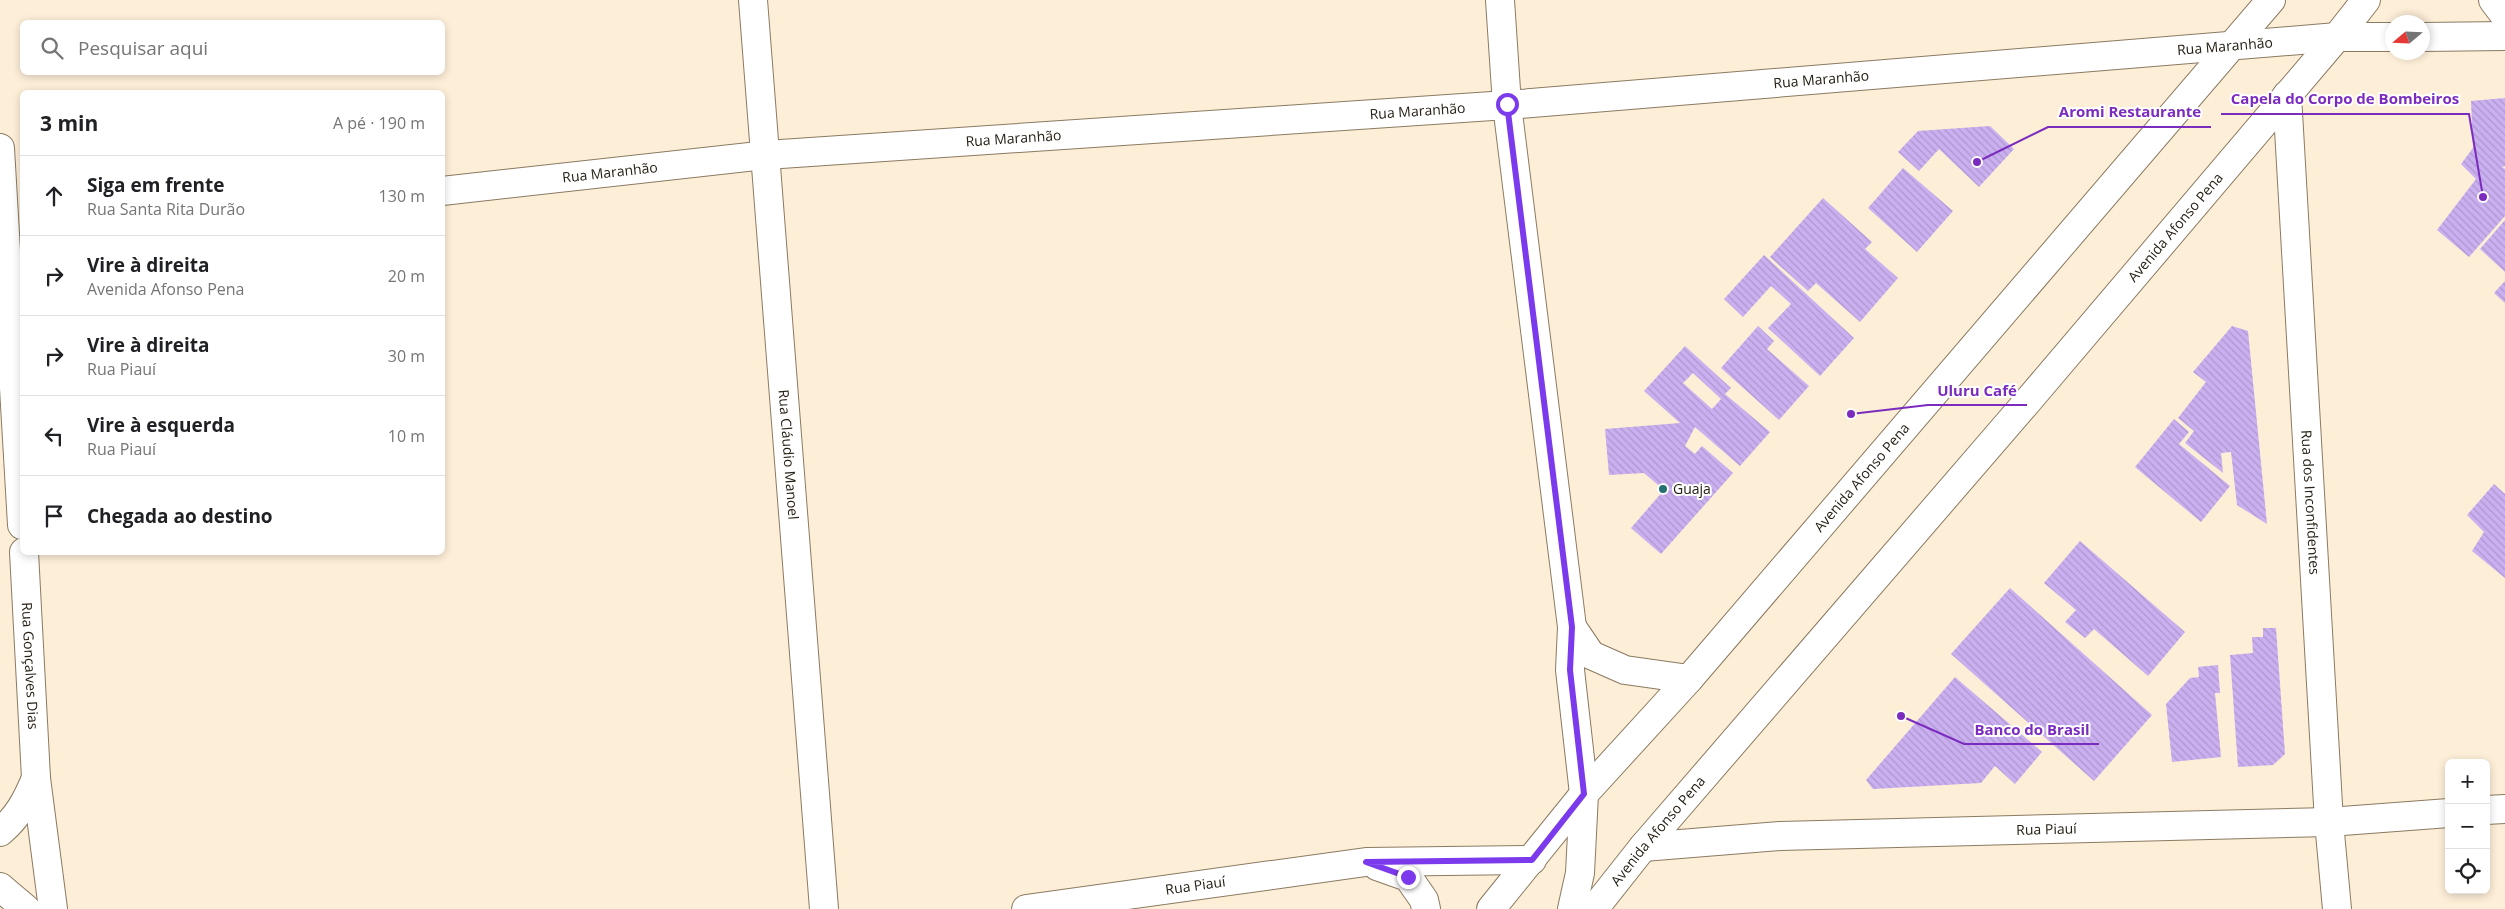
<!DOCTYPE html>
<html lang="pt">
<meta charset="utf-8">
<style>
:root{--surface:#fff;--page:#f2f2f2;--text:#202124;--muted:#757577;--line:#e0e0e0}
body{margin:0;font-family:"Open Sans",sans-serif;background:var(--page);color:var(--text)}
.controls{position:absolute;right:15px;bottom:15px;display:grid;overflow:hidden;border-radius:8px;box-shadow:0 2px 8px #0003}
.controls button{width:45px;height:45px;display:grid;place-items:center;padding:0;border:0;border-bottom:1px solid var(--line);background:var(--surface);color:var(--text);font:25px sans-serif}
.compass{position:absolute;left:2385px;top:15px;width:45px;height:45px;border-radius:50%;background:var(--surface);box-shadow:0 2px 8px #0003;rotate:251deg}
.stop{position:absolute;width:15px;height:15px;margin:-11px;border:4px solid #7c3aed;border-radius:50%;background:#fff}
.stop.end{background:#7c3aed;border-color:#fff;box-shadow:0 1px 5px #0008}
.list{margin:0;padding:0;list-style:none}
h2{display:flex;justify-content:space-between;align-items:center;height:65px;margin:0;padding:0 20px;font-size:21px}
h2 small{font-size:16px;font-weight:400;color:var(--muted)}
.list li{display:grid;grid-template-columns:32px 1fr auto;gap:15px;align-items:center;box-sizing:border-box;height:80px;padding:0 20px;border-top:1px solid var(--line)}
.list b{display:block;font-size:19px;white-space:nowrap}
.list p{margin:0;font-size:16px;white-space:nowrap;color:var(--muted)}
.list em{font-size:16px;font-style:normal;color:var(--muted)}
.icon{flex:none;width:28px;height:28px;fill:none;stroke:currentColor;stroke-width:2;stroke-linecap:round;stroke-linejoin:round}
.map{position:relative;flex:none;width:2505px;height:909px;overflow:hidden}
.search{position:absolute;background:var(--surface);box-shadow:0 2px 8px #0003;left:20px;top:20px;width:425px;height:55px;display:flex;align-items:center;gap:12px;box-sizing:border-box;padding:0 18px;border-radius:8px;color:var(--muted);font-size:19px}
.panel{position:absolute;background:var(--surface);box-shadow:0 2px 8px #0003;left:20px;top:90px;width:425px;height:465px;border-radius:8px}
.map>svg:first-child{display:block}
</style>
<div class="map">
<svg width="2505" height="909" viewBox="0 0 2505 909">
<defs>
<pattern id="building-back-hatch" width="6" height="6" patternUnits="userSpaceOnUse" patternTransform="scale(1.25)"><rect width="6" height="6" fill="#cab0f0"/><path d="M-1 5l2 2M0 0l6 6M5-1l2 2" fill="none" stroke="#ad97cd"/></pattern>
</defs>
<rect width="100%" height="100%" fill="#fdeed8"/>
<path fill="url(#building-back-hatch)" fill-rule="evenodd" d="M2505,98V166L2502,167L2505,169V216L2469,257L2437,230L2476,179L2461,164L2473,148L2471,101Z
M1990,126L2014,149L1979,187L1939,149L1919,171L1898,152L1918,131Z
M1903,168L1953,211L1917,252L1868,208Z
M1823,198L1872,242L1865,249L1898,278L1860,322L1816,283L1808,291L1770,257Z
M2505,220V272L2480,249Z
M1764,255L1854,338L1820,376L1768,328L1791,304L1771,286L1743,317L1724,299Z
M2505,281V303L2494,293Z
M1758,326L1774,341L1767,349L1809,386L1779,420L1721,368Z
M2232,326L2248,331L2267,524L2237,505L2231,452L2221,453L2223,473L2185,443L2194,431L2178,418L2206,382L2193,372Z
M1685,346L1731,388L1725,394L1770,432L1740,466L1695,427L1685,446L1695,454L1702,446L1733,473L1661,554L1631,528L1664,490L1644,473L1609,475L1605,429L1680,423L1644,391ZM1693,373L1721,399L1712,409L1683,383Z
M2174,419L2189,432L2179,444L2230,486L2201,522L2135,467Z
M2494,484L2505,494V578L2472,551L2484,532L2467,515Z
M2080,541L2185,632L2148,676L2094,629L2085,638L2065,622L2076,610L2044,583Z
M2010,588L2152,715L2094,781L1951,654Z
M2263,628H2276L2285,754L2273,765L2238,767L2230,655L2253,653L2252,637H2263Z
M2218,665L2220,693H2215L2221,757L2172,762L2166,704L2190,678L2199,677L2198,667Z
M1955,677L2042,752L2015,784L1995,766L1981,783L1873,789L1866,780Z"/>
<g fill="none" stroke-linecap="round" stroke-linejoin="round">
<g stroke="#8b7a61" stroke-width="30">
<g id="minor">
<path id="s1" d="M753,0L824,909"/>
<path d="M1500,0L1507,105L1572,627L1570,670L1584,794L1580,873L1572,909"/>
<path d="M2422,37L2505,36"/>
<path id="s2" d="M2287,95L2329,822L2337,909"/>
<path d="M0,148L22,525"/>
<path id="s3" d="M442,191L766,155L1507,105L2337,37H2392"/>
<path id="s4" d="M24,552L36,778L53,909"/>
<path d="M2486,810L2505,809"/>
<path d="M0,832C18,817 27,800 36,778"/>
<path id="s5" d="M1643,847L1780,836L2329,822L2449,813"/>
<path d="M1377,866L1408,877L1424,900L1426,909"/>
<path id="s6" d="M1026,909L1366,862L1532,860"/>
</g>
</g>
<g stroke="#8b7a61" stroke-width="30">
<g id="major">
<path d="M2493,0L2505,16"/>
<path d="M1572,627L1591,655L1625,670L1689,679"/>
<path d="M0,887L26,909"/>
<path id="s7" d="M1491,909L1584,794L1689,679L2271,0"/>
<path id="s8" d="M1594,909L1643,847L2027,402L2337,37L2366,0"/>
</g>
</g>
<use href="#minor" stroke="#fff" stroke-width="28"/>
<use href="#major" stroke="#fff" stroke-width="28"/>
</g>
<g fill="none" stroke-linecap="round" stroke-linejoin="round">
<path stroke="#7c3aed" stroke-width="6" d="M1408,877L1366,862L1532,860L1584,794L1570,670L1572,627L1507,104"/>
</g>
<circle fill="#246f6f" stroke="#fff" stroke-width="2" cx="1663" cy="489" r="5"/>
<g text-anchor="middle" stroke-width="4" stroke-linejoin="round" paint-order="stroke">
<g font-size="14" fill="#262015" stroke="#fff">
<text dy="5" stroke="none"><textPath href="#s3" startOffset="1789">Rua Maranhão</textPath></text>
<text dy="5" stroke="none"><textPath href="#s3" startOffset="1384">Rua Maranhão</textPath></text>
<text dy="5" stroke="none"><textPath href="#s3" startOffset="979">Rua Maranhão</textPath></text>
<text dy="5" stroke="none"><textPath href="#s3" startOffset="574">Rua Maranhão</textPath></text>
<text dy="5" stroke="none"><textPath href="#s3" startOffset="169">Rua Maranhão</textPath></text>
<text dy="5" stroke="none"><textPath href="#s8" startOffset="896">Avenida Afonso Pena</textPath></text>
<text dy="5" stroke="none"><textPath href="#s1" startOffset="456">Rua Cláudio Manoel</textPath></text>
<text dy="5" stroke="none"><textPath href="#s7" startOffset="569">Avenida Afonso Pena</textPath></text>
<text dy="5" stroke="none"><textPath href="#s2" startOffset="408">Rua dos Inconfidentes</textPath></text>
<text dy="5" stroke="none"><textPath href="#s4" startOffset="114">Rua Gonçalves Dias</textPath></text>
<text dy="5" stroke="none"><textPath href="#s5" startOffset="404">Rua Piauí</textPath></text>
<text dy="5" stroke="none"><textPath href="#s8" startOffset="101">Avenida Afonso Pena</textPath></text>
<text dy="5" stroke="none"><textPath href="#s6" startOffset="171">Rua Piauí</textPath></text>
</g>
<g font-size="14" fill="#262015" stroke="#fff" text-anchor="start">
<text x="1673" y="494">Guaja</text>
</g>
</g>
<path fill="none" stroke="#7b2cbf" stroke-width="2" d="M2483 197L2469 114H2221M1977 162L2048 127H2211M1851 414L1928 405H2027M1901 716L1964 744H2099"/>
<g fill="#7b2cbf" stroke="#fff" stroke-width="2">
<circle cx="2483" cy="197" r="5"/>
<circle cx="1977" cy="162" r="5"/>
<circle cx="1851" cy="414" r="5"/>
<circle cx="1901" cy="716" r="5"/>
</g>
<g font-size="15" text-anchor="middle" font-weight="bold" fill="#7b2cbf" stroke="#fff" stroke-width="4" stroke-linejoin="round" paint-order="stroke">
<text x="2345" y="104">Capela do Corpo de Bombeiros</text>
<text x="2130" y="117">Aromi Restaurante</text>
<text x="1977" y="396">Uluru Café</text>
<text x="2032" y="735">Banco do Brasil</text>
</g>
</svg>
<div class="controls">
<button>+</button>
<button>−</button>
<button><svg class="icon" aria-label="locate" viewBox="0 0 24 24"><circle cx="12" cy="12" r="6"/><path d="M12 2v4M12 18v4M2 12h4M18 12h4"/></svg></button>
</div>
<svg class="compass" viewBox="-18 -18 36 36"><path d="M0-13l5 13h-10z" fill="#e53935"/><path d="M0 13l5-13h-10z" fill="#757577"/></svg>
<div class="stop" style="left:1507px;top:104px"></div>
<div class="stop end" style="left:1408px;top:877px"></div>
<div class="search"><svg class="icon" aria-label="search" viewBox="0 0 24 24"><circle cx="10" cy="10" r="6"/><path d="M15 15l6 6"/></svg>Pesquisar aqui</div>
<section class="panel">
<h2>3 min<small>A pé · 190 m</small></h2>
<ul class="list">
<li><svg class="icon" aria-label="ahead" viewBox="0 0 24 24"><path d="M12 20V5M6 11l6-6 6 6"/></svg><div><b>Siga em frente</b><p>Rua Santa Rita Durão</p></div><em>130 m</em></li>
<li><svg class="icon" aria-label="right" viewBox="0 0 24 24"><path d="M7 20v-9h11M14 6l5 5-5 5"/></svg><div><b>Vire à direita</b><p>Avenida Afonso Pena</p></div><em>20 m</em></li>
<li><svg class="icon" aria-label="right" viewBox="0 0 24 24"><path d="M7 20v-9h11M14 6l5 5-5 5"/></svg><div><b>Vire à direita</b><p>Rua Piauí</p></div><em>30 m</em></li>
<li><svg class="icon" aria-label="left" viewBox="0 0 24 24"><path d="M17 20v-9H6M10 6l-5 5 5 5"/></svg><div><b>Vire à esquerda</b><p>Rua Piauí</p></div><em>10 m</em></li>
<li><svg class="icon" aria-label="arrive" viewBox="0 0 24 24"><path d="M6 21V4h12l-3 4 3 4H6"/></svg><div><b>Chegada ao destino</b></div></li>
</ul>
</section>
</div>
